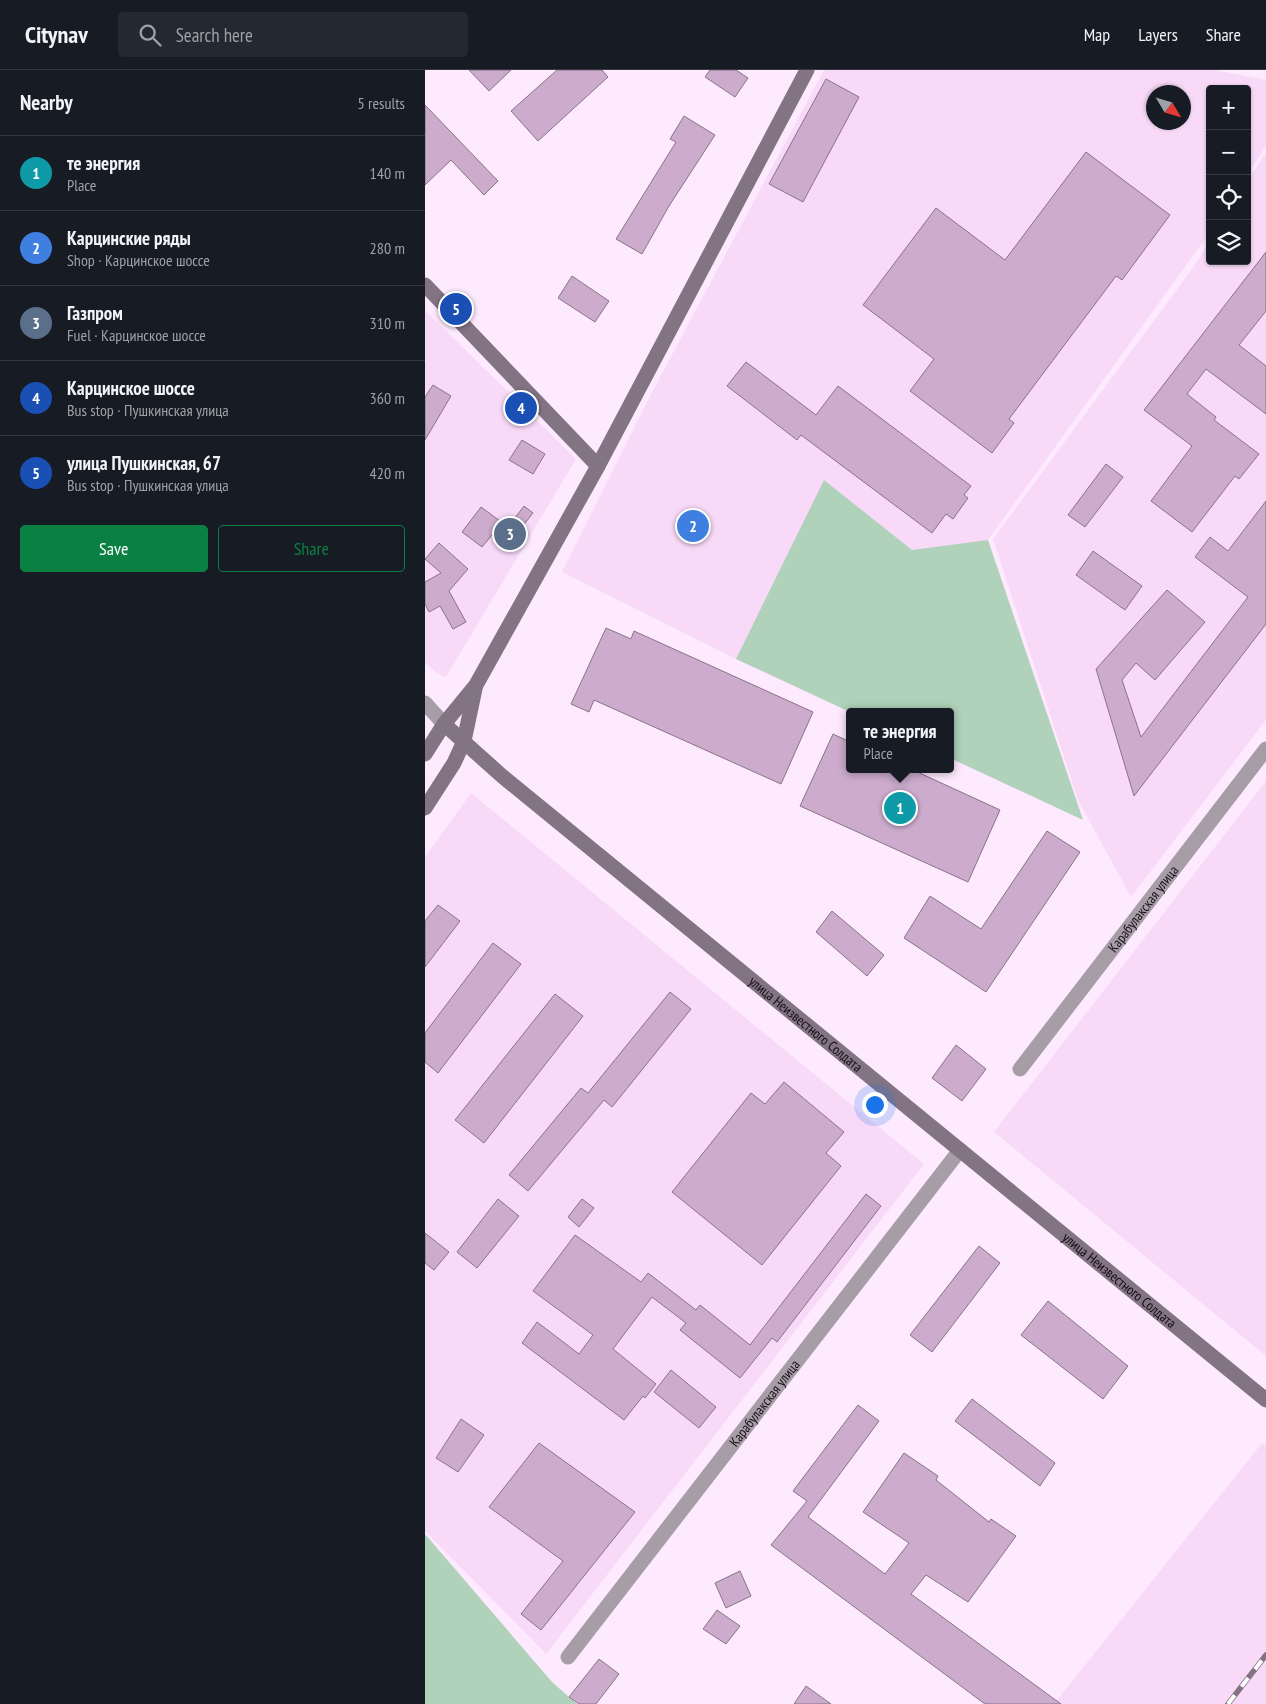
<!DOCTYPE html>
<meta charset="utf-8">
<style>
:root{--surface:#171b24;--page:#242831;--text:#f1f3f6;--muted:#9ea1a6;--line:#363941;--accent:#0b8043}
body{margin:0;font-family:"PT Sans Narrow",sans-serif;background:var(--page);color:var(--text)}
.controls{position:absolute;right:15px;top:15px;display:grid;overflow:hidden;border-radius:5px;box-shadow:0 1px 4px #0004}
.controls button{width:45px;height:45px;display:grid;place-items:center;padding:0;border:0;border-bottom:1px solid var(--line);background:var(--surface);color:var(--text);font:25px sans-serif}
.compass{position:absolute;left:721px;top:15px;width:45px;height:45px;border-radius:50%;background:var(--surface);box-shadow:0 1px 4px #0004;rotate:128deg}
.you{position:absolute;left:449px;top:1034px;width:18px;height:18px;margin:-12px;border:4px solid #fff;border-radius:50%;background:#1a73e8;box-shadow:0 0 0 8px #1a73e833}
.badge{display:grid;place-items:center;width:32px;height:32px;border-radius:50%;background:var(--accent);color:#fff;font-size:16px;font-weight:700}
.pin{position:absolute;translate:-50% -50%;border:2px solid #fff;box-shadow:0 1px 5px #0006}
.popup{position:absolute;left:421px;top:638px;width:108px;height:65px;box-sizing:border-box;display:grid;place-content:center;border-radius:5px;background:var(--surface);filter:drop-shadow(0 1px 4px #0005);font-size:16px;white-space:nowrap;color:var(--muted)}
.popup b{font-size:19px;color:var(--text)}
.popup::after{content:'';position:absolute;left:50%;top:100%;margin-left:-10px;border:10px solid transparent;border-top-color:var(--surface)}
.list{margin:0;padding:0;list-style:none}
h2{display:flex;justify-content:space-between;align-items:center;height:65px;margin:0;padding:0 20px;font-size:21px}
h2 small{font-size:16px;font-weight:400;color:var(--muted)}
.list li{display:grid;grid-template-columns:32px 1fr auto;gap:15px;align-items:center;box-sizing:border-box;height:75px;padding:0 20px;border-top:1px solid var(--line)}
.list b{display:block;font-size:19px;white-space:nowrap}
.list p{margin:0;font-size:16px;white-space:nowrap;color:var(--muted)}
.list em{font-size:16px;font-style:normal;color:var(--muted)}
.actions{display:flex;gap:10px;padding:15px 20px}
.actions a{flex:1;padding:11px 0;border:1px solid var(--accent);border-radius:5px;text-align:center;font-size:18px;color:var(--accent)}
.actions .main{background:var(--accent);color:#fff}
.icon{flex:none;width:28px;height:28px;fill:none;stroke:currentColor;stroke-width:2;stroke-linecap:round;stroke-linejoin:round}
.map{position:relative;flex:none;width:841px;height:1634px;overflow:hidden}
header{display:flex;align-items:center;gap:30px;box-sizing:border-box;height:70px;padding:0 25px;background:var(--surface);border-bottom:1px solid var(--line)}
header strong{font-size:24px}
nav{display:flex;gap:28px;margin-inline-start:auto;font-size:18px}
.search{width:350px;height:45px;background:var(--page);display:flex;align-items:center;gap:12px;box-sizing:border-box;padding:0 18px;border-radius:5px;color:var(--muted);font-size:19px}
main{display:flex}
aside{flex:1;background:var(--surface)}
.map>svg:first-child{display:block}
</style>
<header>
<strong>Citynav</strong>
<div class="search"><svg class="icon" aria-label="search" viewBox="0 0 24 24"><circle cx="10" cy="10" r="6"/><path d="M15 15l6 6"/></svg>Search here</div>
<nav><a>Map</a><a>Layers</a><a>Share</a></nav>
</header>
<main>
<aside>
<h2>Nearby<small>5 results</small></h2>
<ul class="list">
<li><span class="badge" style="background:#0f9aa8">1</span><div><b>те энергия</b><p>Place</p></div><em>140 m</em></li>
<li><span class="badge" style="background:#3f7fe0">2</span><div><b>Карцинские ряды</b><p>Shop · Карцинское шоссе</p></div><em>280 m</em></li>
<li><span class="badge" style="background:#5c6f8a">3</span><div><b>Газпром</b><p>Fuel · Карцинское шоссе</p></div><em>310 m</em></li>
<li><span class="badge" style="background:#1a4fb4">4</span><div><b>Карцинское шоссе</b><p>Bus stop · Пушкинская улица</p></div><em>360 m</em></li>
<li><span class="badge" style="background:#1a4fb4">5</span><div><b>улица Пушкинская, 67</b><p>Bus stop · Пушкинская улица</p></div><em>420 m</em></li>
</ul>
<div class="actions"><a class="main">Save</a><a>Share</a></div>
</aside>
<div class="map">
<svg width="841" height="1634" viewBox="0 0 841 1634">
<rect width="100%" height="100%" fill="#feeafe"/>
<path fill="#f8daf8" fill-rule="evenodd" d="M399,0H790L841,10V76L822,105V19H785V162L563,470L658,750L525,688V642H425L311,589L137,502L226,324ZM728,22H758V52H728Z
M841,82V650L706,827L653,730L568,469L767,199L785,171V191H822V112Z
M0,240L151,389L21,607L12,603L0,592Z
M841,711V1286L569,1062Z
M46,723L499,1094L121,1584L0,1461V787Z
M837,1373L841,1376V1634H629Z"/>
<path fill="#b0d2ba" d="M399,410L487,480L563,470L658,750L525,688V642H425L311,589Z
M0,1464L127,1612L152,1634H0Z"/>
<path fill="#ccabcc" stroke="#897389" d="M44,0H86L64,21Z
M132,0H177L183,7L113,71L86,41Z
M285,0H311L323,8L310,27L280,7Z
M401,9L434,27L378,132L344,114Z
M0,35L73,111L59,125L26,90L0,115Z
M259,46L290,65L244,136L217,184L191,169L251,72L245,69Z
M661,82L745,145L697,210L691,206L584,349L589,353L567,383L485,321L509,289L438,235L511,138L580,190Z
M841,182V241L814,275L841,296V344L781,299L762,324L791,347L789,350L834,384L814,409L810,406L767,462L726,431L767,376L719,340Z
M147,206L184,231L170,252L133,228Z
M321,292L391,345L413,316L546,416L539,425L543,428L528,449L521,444L507,463L376,365L372,370L302,316Z
M8,315L26,326L0,370V327Z
M97,370L120,384L108,404L84,390Z
M681,394L698,407L660,457L643,445Z
M841,431V554L709,726L671,599L742,520L780,552L730,610L711,593L697,610L716,667L823,527L770,487L785,467L803,481Z
M99,436L108,443L82,476L67,465L57,477L37,462L56,437L83,457Z
M14,473L43,499L24,521L41,552L28,559L15,536L4,542L0,534V512L16,503L0,489Z
M668,481L717,516L700,540L651,505Z
M181,558L206,569L209,561L388,642L356,714L169,630L164,642L146,634Z
M408,664L425,672V699H486L575,740L543,812L375,736Z
M622,761L655,782L561,922L479,868L505,826L556,859Z
M13,835L35,851L0,897V851Z
M407,841L459,885L442,906L391,862Z
M68,873L96,894L13,1003L0,992V963Z
M245,922L266,939L187,1037L179,1030L103,1121L84,1105L156,1018L163,1023Z
M130,924L158,946L59,1073L30,1050Z
M531,975L561,999L537,1031L507,1008Z
M359,1012L419,1062L401,1083L416,1096L337,1195L247,1122L326,1023L340,1034Z
M441,1124L456,1136L352,1272L347,1268L315,1308L255,1260L261,1253L227,1227L188,1279L231,1314L220,1328L218,1326L199,1350L97,1273L112,1252L154,1284L168,1265L108,1221L150,1165L216,1212L223,1203L271,1240L275,1235L325,1275Z
M73,1129L94,1146L52,1198L32,1182Z
M157,1129L169,1138L154,1157L143,1147Z
M0,1163L24,1182L9,1200L0,1193Z
M554,1176L575,1193L507,1282L485,1265Z
M623,1231L703,1296L678,1329L596,1265Z
M246,1300L291,1337L274,1358L229,1322Z
M547,1329L630,1393L615,1416L530,1351Z
M433,1335L454,1351L383,1447L460,1504L484,1473L438,1442L479,1383L513,1406L511,1410L564,1452L566,1449L591,1466L543,1532L501,1505L486,1524L636,1634H560L346,1475L382,1431L368,1421Z
M36,1349L59,1365L33,1402L11,1388Z
M114,1373L210,1442L116,1560L96,1544L138,1491L64,1437Z
M315,1501L326,1526L301,1538L290,1513Z
M292,1540L315,1556L301,1574L278,1559Z
M174,1589L194,1604L171,1634H154L144,1627Z
M381,1616L406,1634H369Z"/>
<g fill="none" stroke-linecap="round" stroke-linejoin="round">
<g stroke="#a79da7" stroke-width="15">
<path d="M0,633L19,654"/>
<path id="s1" d="M595,999L841,679"/>
<path id="s2" d="M143,1587L535,1080"/>
</g>
<g stroke="#837483" stroke-width="15">
<path d="M0,215L173,396"/>
<path id="s3" d="M19,654L77,706L841,1330"/>
<path d="M0,684L19,654L51,615L173,396L382,0"/>
<path d="M0,738L29,693L39,671L50,619"/>
</g>
<g stroke="#827482" stroke-width="5.5">
<path id="rail" d="M803,1634L841,1585"/>
</g>
<use href="#rail" stroke="#fff" stroke-width="4" stroke-dasharray="11" stroke-linecap="butt"/>
</g>
<g text-anchor="middle" stroke-width="4" stroke-linejoin="round" paint-order="stroke">
<g font-size="14" fill="#150d15" stroke="#fff">
<text dy="5" stroke="none"><textPath href="#s1" startOffset="202">Карабулакская улица</textPath></text>
<text dy="5" stroke="none"><textPath href="#s3" startOffset="470">улица Неизвестного Солдата</textPath></text>
<text dy="5" stroke="none"><textPath href="#s3" startOffset="875">улица Неизвестного Солдата</textPath></text>
<text dy="5" stroke="none"><textPath href="#s2" startOffset="321">Карабулакская улица</textPath></text>
</g>
</g>
</svg>
<div class="controls">
<button>+</button>
<button>−</button>
<button><svg class="icon" aria-label="locate" viewBox="0 0 24 24"><circle cx="12" cy="12" r="6"/><path d="M12 2v4M12 18v4M2 12h4M18 12h4"/></svg></button>
<button><svg class="icon" aria-label="layers" viewBox="0 0 24 24"><path d="M12 4l9 5-9 5-9-5zM3 14l9 5 9-5"/></svg></button>
</div>
<svg class="compass" viewBox="-18 -18 36 36"><path d="M0-13l5 13h-10z" fill="#e53935"/><path d="M0 13l5-13h-10z" fill="#9ea1a6"/></svg>
<div class="you"></div>
<div class="pin badge" style="left:475px;top:738px;background:#0f9aa8">1</div>
<div class="popup"><b>те энергия</b>Place</div>
<div class="pin badge" style="left:268px;top:456px;background:#3f7fe0">2</div>
<div class="pin badge" style="left:85px;top:464px;background:#5c6f8a">3</div>
<div class="pin badge" style="left:96px;top:338px;background:#1a4fb4">4</div>
<div class="pin badge" style="left:31px;top:239px;background:#1a4fb4">5</div>
</div>
</main>
